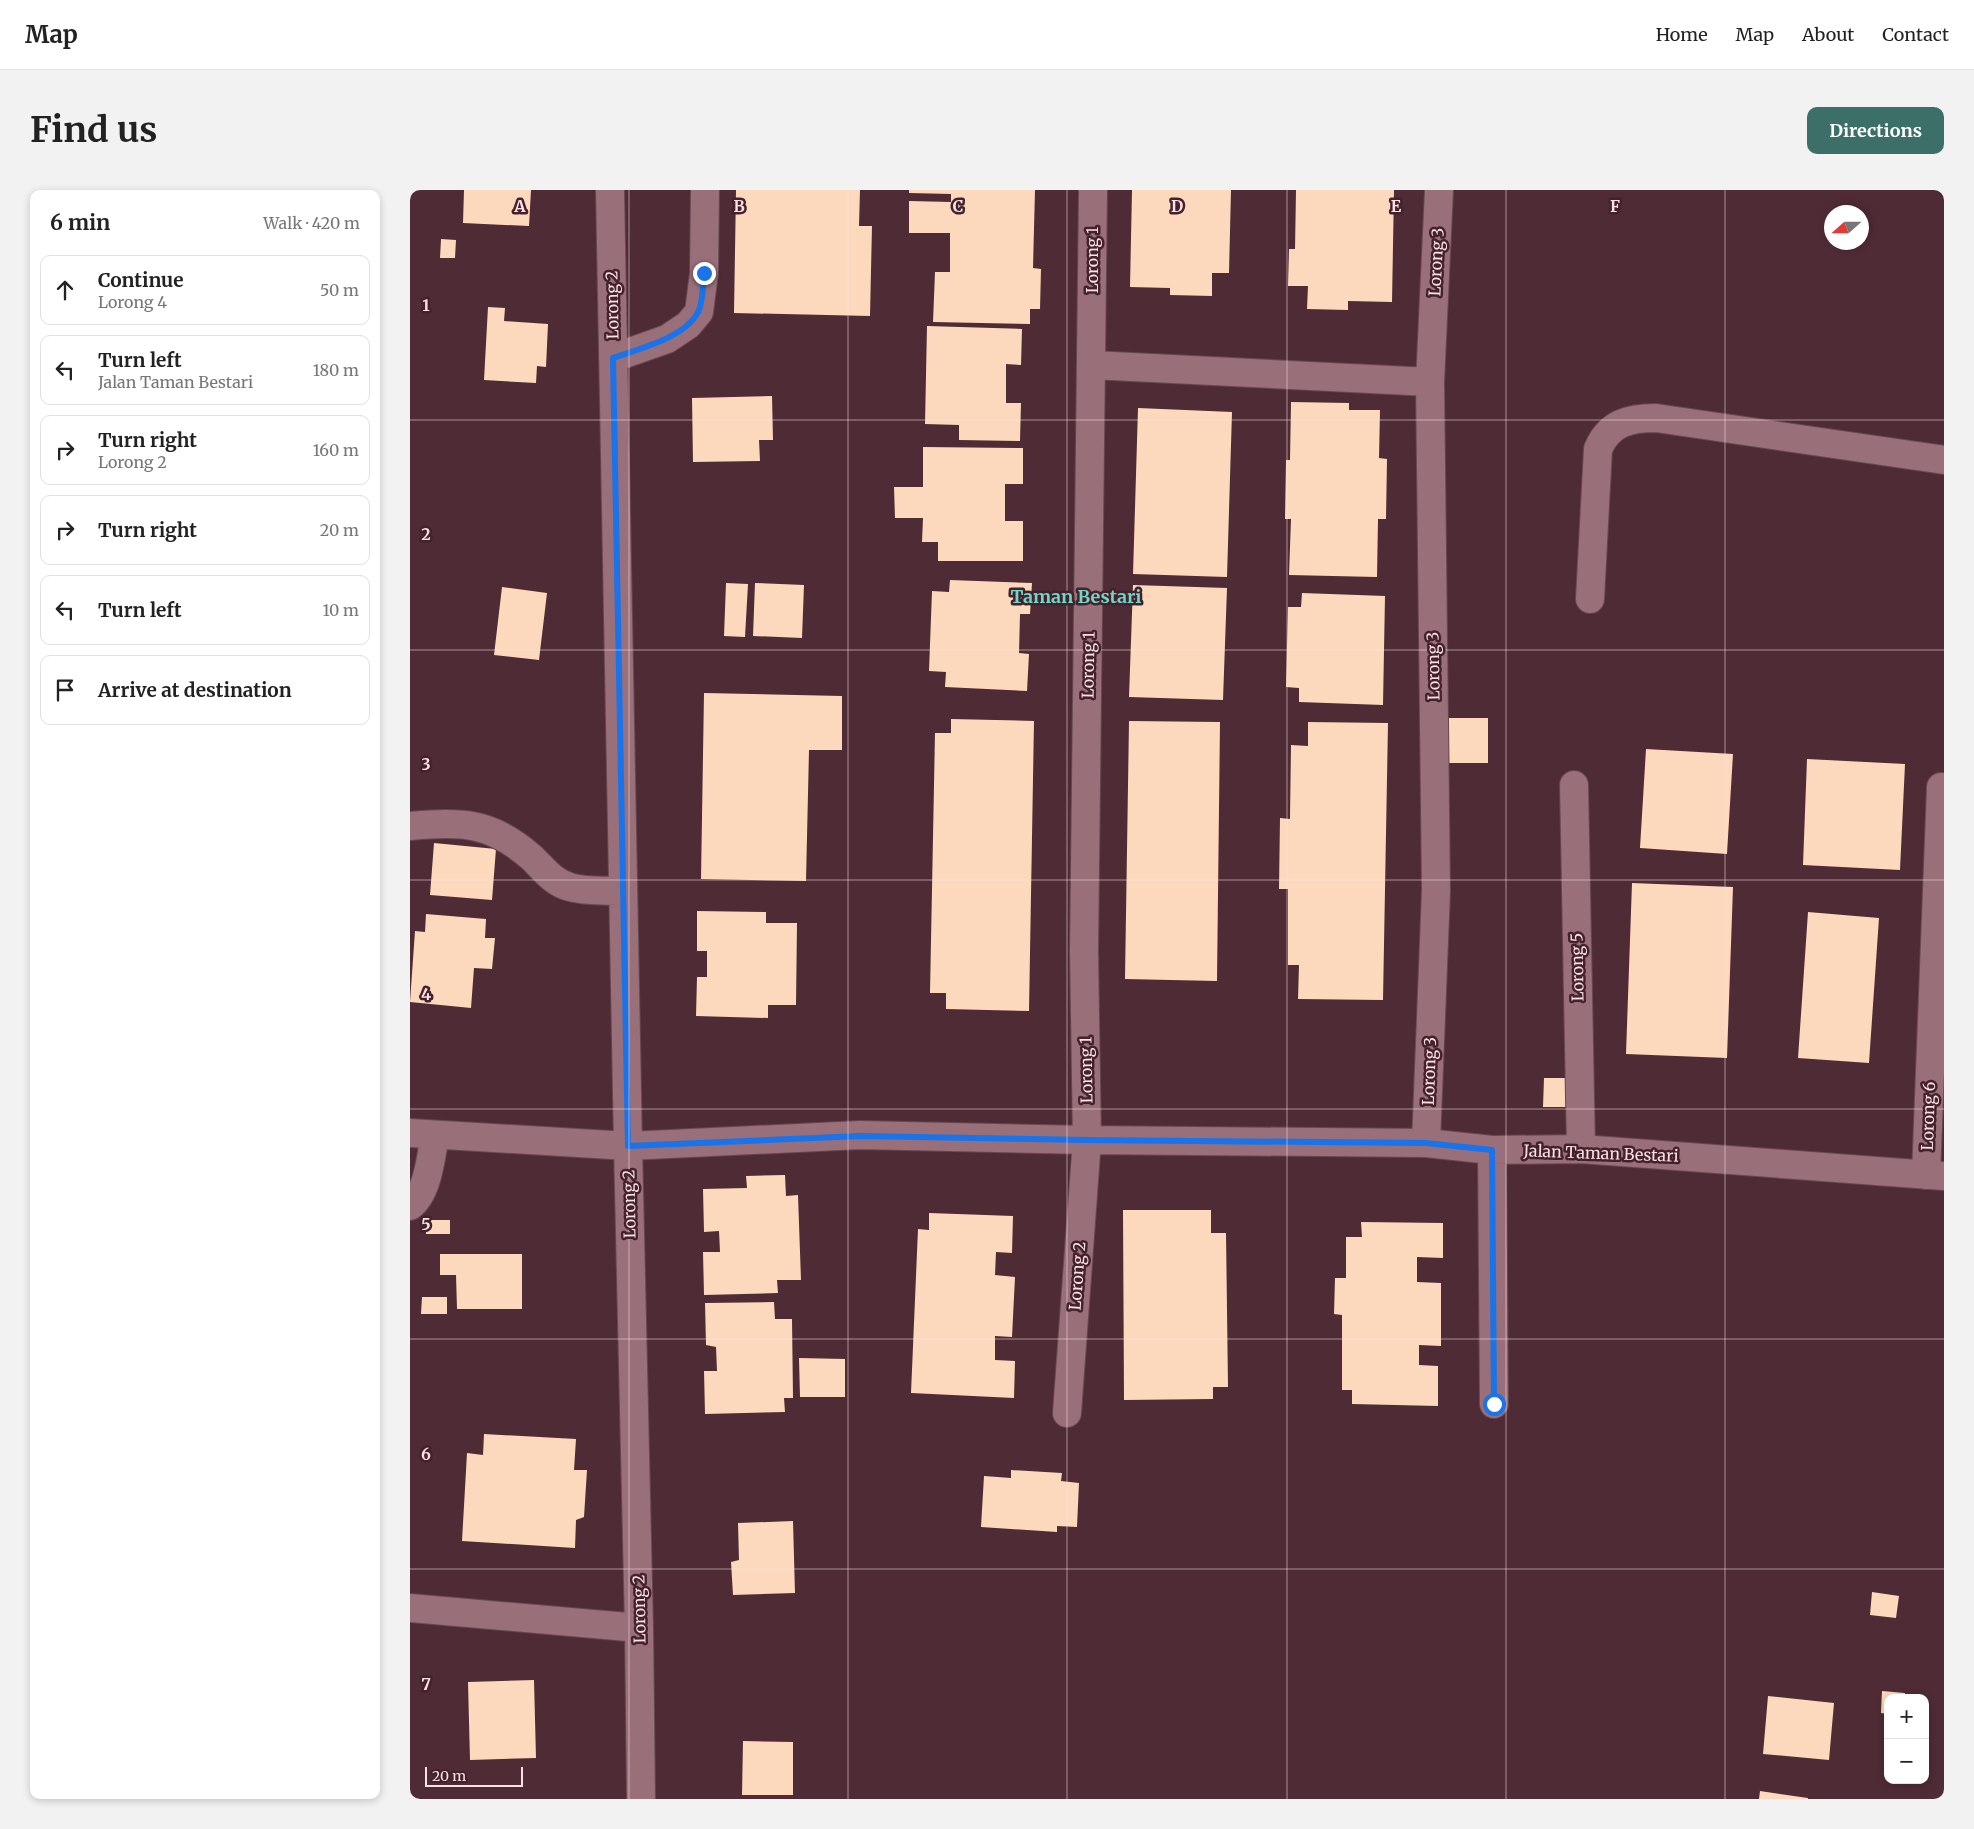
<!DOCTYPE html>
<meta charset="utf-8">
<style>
:root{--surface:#fff;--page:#f2f2f2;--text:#222;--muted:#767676;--line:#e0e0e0;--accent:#3b6f68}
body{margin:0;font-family:Merriweather,serif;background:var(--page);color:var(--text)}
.controls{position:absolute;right:15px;bottom:15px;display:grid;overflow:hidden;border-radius:10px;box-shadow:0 2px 8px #0003}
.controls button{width:45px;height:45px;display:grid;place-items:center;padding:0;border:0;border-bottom:1px solid var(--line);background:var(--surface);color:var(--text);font:25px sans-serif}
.compass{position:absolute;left:1414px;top:15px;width:45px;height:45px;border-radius:50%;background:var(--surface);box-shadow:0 2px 8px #0003;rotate:249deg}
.scale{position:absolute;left:15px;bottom:12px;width:98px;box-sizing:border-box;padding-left:5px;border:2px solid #f9e1e6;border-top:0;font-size:14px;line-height:18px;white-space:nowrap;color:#f9e1e6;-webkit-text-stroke:4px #44212b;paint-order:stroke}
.stop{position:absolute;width:15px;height:15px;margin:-11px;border:4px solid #1a73e8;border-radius:50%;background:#fff}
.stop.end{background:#1a73e8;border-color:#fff;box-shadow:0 1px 5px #0008}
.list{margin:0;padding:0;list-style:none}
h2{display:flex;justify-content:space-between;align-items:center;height:65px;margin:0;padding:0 20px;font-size:21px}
h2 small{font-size:16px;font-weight:400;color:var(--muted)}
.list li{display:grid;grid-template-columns:32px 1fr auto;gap:15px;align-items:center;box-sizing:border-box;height:70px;margin:0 10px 10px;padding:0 10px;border:1px solid var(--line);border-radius:10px}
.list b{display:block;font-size:19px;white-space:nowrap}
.list p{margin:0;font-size:16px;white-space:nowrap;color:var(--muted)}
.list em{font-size:16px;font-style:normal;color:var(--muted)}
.icon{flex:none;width:28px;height:28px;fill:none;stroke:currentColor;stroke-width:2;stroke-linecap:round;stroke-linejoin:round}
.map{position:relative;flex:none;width:1534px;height:1609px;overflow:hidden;border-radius:10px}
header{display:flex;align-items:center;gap:30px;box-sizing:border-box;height:70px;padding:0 25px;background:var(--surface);border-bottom:1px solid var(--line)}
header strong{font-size:24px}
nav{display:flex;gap:28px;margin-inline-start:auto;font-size:18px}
.intro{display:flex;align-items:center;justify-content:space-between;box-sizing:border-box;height:120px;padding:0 30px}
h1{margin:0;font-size:35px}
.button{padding:12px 22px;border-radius:10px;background:var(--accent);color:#fff;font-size:18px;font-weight:700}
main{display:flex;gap:30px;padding:0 30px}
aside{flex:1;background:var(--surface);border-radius:10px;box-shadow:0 2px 8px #0003}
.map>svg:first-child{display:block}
</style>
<header>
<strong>Map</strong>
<nav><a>Home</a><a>Map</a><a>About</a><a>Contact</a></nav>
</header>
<div class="intro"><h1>Find us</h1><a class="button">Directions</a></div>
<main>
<aside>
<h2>6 min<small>Walk · 420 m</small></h2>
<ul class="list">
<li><svg class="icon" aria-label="ahead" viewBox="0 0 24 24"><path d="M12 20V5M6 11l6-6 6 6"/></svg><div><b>Continue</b><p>Lorong 4</p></div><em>50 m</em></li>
<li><svg class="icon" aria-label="left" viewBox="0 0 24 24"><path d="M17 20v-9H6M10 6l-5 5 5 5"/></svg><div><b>Turn left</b><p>Jalan Taman Bestari</p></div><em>180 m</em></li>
<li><svg class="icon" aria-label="right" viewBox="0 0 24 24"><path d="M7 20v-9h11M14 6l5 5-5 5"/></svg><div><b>Turn right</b><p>Lorong 2</p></div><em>160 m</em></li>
<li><svg class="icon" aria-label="right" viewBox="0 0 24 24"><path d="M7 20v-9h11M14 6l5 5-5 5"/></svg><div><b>Turn right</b></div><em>20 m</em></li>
<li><svg class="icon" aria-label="left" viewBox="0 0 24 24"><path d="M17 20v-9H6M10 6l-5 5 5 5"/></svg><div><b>Turn left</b></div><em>10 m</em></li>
<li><svg class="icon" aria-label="arrive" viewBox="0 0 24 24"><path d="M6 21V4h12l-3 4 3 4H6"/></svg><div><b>Arrive at destination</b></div></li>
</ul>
</aside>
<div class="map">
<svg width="1534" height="1609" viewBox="0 0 1534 1609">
<rect width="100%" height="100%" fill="#4f2b35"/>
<path fill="#fcd9bc" d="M54,0H121L119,36L53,33Z
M326,0H450L449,36H462L460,126L324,123Z
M499,0H625L623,78L631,79L630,119H620V134L523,132L525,82H540V43H499V11L541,12V4L499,3Z
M722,0H821L819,83H802V106L760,105V98L720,97Z
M886,0H984L982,112L938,111V120L897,119L898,96H878L879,59H885Z
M31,49L46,50L45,68H30Z
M78,117L95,118L94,131L138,134L136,177L127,176L126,193L74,190Z
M517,136L612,139L611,175L596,174V213H611L610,251L549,250V235L515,234Z
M362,206L363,250H349L350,271L283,272L282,208Z
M881,212L939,213V220H970L969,268L977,269L976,329H968L967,387L879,385L881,329H875L876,270H880Z
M728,218L822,222L817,387L723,384Z
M513,257L613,258V294H595V331H613V371H528V352H512L513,328H485L484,297H513Z
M540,390L622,393L620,424H610L609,463L619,464L617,501L535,497L536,482L519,481L522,401L539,402Z
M316,393L338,394L335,447L314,446Z
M345,393L394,395L392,448L343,446Z
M723,395L817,398L813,510L719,507Z
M92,397L137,403L129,470L84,465Z
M892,403L975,406L973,515L889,512V498L876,497L878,417H891Z
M294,503L432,506V560H399L396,691L291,689Z
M1030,528H1078V573H1030Z
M541,529L624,531L619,821L536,819V803H520L525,543H541Z
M719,531L810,532L807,791L715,789Z
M898,532L978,533L973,810L888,809L889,775H878V699H869L870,628L880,629L881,555L898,556Z
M1236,559L1323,564L1317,664L1230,658Z
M1397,569L1495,574L1490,680L1393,675Z
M24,653L86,659L82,710L20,705Z
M1222,693L1323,697L1317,868L1216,864Z
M287,721L356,722V733H387L386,815H358V828L286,826L287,787H297V761H287Z
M1398,722L1469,728L1459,873L1388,868Z
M16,724L76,729L75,748H85L82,779L64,778L61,818L0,812L5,741L15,742Z
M1134,888H1157V917H1133Z
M375,985L376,1006L388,1005L391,1090H367L368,1103L294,1105L293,1062H310L309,1041L294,1042L293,999L337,998L336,986Z
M713,1020H801V1043H816L818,1197H803V1209L714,1210Z
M519,1023L603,1026L602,1063L586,1062L585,1085L605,1087L602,1147L585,1146V1170L605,1171L604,1208L501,1203L508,1039L519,1040Z
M16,1030H40V1044H16Z
M951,1032L1033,1033V1068L1007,1067V1092L1031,1093V1156L1009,1155V1175L1028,1176V1216L942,1214V1200H932V1125L924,1124L925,1088H936V1047H952Z
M30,1064H112V1119H47L46,1085H30Z
M12,1107H37V1124H11Z
M364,1112L365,1129H382L383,1208H374L375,1222L295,1224L294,1181H307L306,1157L296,1155L295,1113Z
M389,1168L435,1169V1207H390Z
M74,1244L166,1249L164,1280H177L174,1327L166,1330L165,1358L52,1351L57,1263L73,1265Z
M601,1280L652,1283L651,1291L669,1293L667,1337L647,1336V1342L571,1337L574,1286L601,1288Z
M383,1331L385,1403L323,1405L321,1372L329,1370L328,1333Z
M1462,1402L1489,1406L1486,1428L1460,1425Z
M124,1490L126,1568L60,1570L58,1492Z
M1472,1501L1495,1503V1508H1478V1524L1471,1523Z
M1358,1506L1424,1513L1419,1570L1353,1564Z
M333,1551L383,1552V1605H332Z
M1350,1601L1398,1608V1609H1349Z"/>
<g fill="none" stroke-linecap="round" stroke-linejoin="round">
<g stroke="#674851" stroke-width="30">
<path id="minor" d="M200,0L218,956L229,1438L231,1609
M203,168L257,149L278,135L289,122L294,83L295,0
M682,175L1020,192
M1180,409L1188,259C1199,233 1219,228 1246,228L1534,270
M1164,595L1171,959
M0,636C52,632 80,631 121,667C133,678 143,693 160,697C176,702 196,700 213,701
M0,943L218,956L450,945L677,950L1016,953L1082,960L1171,959L1534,986
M1016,953L1026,701L1020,192L1029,0
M1082,960L1084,1214
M1516,985L1531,597
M0,1016C18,1003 21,966 25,945
M657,1223L677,950L674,762L683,0
M0,1418L229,1438"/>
</g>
<use href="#minor" stroke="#996f79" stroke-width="28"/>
</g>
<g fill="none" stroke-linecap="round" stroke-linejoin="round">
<path stroke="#1a73e8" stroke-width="6" d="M294,83C293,93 293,114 288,122C275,148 228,159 203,168L218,956L450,946L676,950L1016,953L1082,960L1084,1214"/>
</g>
<path fill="none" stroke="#f9e1e6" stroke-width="1" stroke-opacity="0.55" d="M219,0V1609M438,0V1609M657,0V1609M877,0V1609M1096,0V1609M1315,0V1609M0,230H1534M0,460H1534M0,690H1534M0,919H1534M0,1149H1534M0,1379H1534"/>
<g text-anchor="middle" stroke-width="5" stroke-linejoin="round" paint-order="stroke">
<g font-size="16" fill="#f9e1e6" stroke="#44212b">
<text transform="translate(682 70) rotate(-90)" y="6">Lorong 1</text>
<text transform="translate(1026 72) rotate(-87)" y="6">Lorong 3</text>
<text transform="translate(202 115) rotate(-91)" y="6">Lorong 2</text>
<text transform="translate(678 475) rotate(-89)" y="6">Lorong 1</text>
<text transform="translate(1023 476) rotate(-91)" y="6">Lorong 3</text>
<text transform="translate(1167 777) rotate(-91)" y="6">Lorong 5</text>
<text transform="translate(676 880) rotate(-91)" y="6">Lorong 1</text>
<text transform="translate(1019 881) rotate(-88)" y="6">Lorong 3</text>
<text transform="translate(1518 926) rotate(-88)" y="6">Lorong 6</text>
<text transform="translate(1191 963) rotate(2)" y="6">Jalan Taman Bestari</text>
<text transform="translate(219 1014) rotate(-91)" y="6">Lorong 2</text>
<text transform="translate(667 1086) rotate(-86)" y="6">Lorong 2</text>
<text transform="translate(229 1419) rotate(-91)" y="6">Lorong 2</text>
</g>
<g font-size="18" font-weight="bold" fill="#70d8c8" stroke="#44212b">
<text x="666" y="413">Taman Bestari</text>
</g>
</g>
<g font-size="16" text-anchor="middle" font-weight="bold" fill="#f9e1e6" stroke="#44212b" stroke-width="5" stroke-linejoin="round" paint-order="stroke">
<text x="110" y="22">A</text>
<text x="329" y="22">B</text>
<text x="548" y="22">C</text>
<text x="767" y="22">D</text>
<text x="986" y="22">E</text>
<text x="1205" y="22">F</text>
<text x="16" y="121">1</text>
<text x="16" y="350">2</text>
<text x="16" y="580">3</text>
<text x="16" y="810">4</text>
<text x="16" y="1040">5</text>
<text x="16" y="1270">6</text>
<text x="16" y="1500">7</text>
</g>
</svg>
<div class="controls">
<button>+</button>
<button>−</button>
</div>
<svg class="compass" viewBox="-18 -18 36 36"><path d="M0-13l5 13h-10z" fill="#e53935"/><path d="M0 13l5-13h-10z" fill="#767676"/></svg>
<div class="scale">20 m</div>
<div class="stop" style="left:1084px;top:1214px"></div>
<div class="stop end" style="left:294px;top:83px"></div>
</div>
</main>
